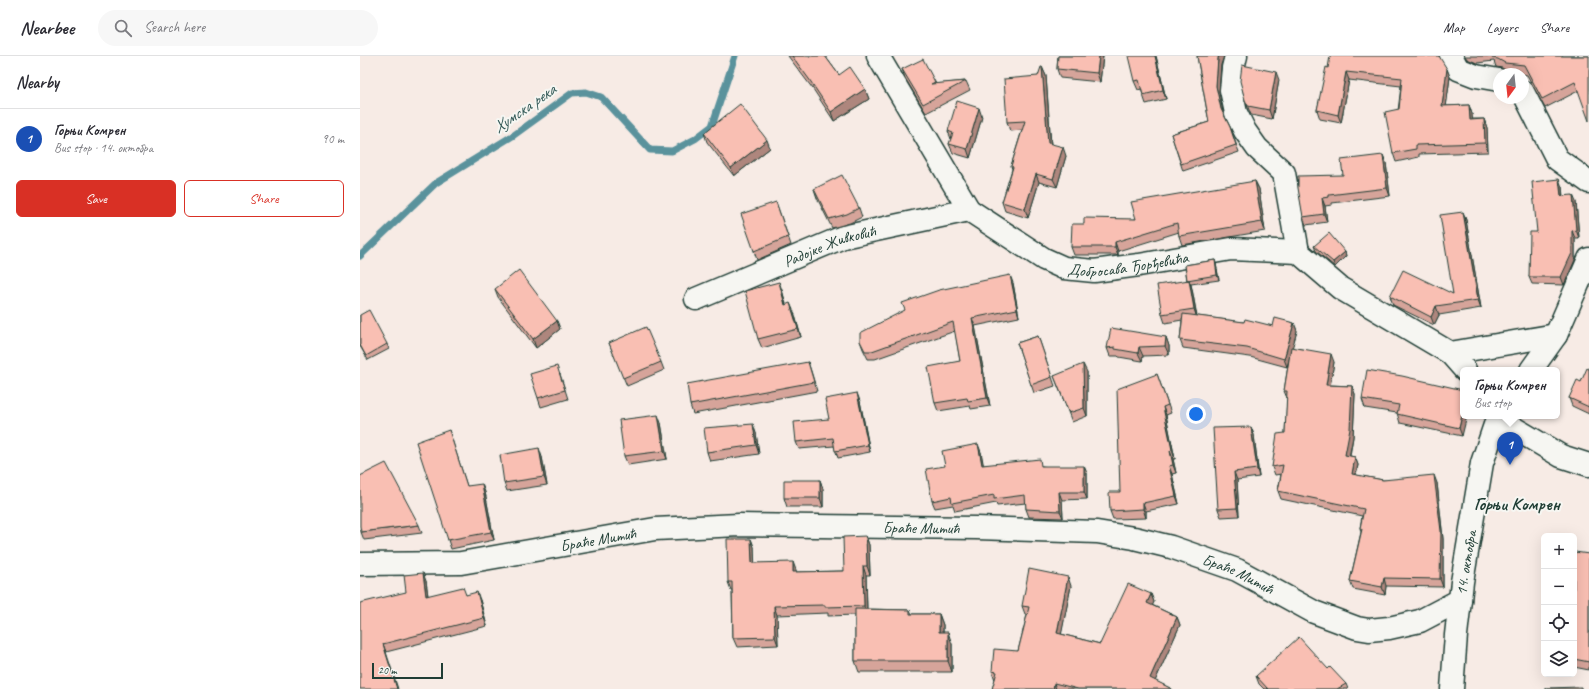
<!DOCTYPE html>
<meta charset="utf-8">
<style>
:root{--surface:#fff;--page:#f7f7f7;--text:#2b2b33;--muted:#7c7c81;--line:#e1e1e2;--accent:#d93025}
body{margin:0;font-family:Caveat,sans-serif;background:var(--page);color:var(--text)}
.controls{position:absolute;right:12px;bottom:12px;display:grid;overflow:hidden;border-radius:6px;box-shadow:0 4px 16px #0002}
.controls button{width:36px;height:36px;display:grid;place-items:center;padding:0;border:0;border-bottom:1px solid var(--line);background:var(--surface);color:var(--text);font:20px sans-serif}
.compass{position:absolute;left:1133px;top:12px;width:36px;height:36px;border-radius:50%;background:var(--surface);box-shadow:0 4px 16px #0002;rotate:195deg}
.scale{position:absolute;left:12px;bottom:10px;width:71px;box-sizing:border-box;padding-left:4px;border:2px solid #1f3d34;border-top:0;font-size:11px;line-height:14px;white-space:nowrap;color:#1f3d34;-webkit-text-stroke:3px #f6f6f2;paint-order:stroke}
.you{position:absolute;left:836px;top:358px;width:14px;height:14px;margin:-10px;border:3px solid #fff;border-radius:50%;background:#1a73e8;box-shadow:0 0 0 6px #1a73e833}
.badge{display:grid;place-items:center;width:26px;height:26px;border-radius:50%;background:var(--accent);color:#fff;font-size:13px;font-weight:700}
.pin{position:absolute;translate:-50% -33px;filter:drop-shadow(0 1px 2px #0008)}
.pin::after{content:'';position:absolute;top:21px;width:14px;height:12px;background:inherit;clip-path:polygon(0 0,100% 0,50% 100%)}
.popup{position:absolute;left:1100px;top:311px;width:100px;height:52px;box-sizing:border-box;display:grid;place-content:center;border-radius:6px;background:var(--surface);filter:drop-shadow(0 1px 3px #0005);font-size:13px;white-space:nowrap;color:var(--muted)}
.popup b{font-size:15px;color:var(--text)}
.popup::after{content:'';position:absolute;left:50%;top:100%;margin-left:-8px;border:8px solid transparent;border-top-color:var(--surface)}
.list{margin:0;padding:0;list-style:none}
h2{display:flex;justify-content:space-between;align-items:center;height:52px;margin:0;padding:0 16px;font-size:17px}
h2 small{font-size:13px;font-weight:400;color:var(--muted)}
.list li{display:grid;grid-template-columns:26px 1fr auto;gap:12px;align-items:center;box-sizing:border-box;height:60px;padding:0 16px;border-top:1px solid var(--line)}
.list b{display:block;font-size:15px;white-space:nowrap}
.list p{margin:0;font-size:13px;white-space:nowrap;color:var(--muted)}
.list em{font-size:13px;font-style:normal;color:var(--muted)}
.actions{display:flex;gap:8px;padding:12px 16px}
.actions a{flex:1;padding:9px 0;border:1px solid var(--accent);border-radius:6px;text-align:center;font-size:14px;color:var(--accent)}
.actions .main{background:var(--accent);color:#fff}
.icon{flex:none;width:22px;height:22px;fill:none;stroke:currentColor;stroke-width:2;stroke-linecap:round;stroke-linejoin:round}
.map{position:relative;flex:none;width:1229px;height:633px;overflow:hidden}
header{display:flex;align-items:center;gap:24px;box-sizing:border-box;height:56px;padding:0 20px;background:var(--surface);border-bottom:1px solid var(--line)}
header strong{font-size:19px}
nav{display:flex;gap:22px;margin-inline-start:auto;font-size:14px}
.search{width:280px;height:36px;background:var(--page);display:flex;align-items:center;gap:10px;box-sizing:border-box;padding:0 14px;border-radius:22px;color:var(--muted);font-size:15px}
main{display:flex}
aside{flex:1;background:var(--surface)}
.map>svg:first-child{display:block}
</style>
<header>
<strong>Nearbee</strong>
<div class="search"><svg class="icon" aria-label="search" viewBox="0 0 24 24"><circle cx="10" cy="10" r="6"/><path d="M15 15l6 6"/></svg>Search here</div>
<nav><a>Map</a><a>Layers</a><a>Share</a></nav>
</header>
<main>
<aside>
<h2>Nearby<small></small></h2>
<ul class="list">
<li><span class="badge" style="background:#1a4fb4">1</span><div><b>Горњи Комрен</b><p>Bus stop · 14. октобра</p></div><em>90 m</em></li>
</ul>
<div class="actions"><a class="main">Save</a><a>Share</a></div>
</aside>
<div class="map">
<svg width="1229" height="633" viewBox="0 0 1229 633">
<rect width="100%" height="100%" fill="#f7ebe5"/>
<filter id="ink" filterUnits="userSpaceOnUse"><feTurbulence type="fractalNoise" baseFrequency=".025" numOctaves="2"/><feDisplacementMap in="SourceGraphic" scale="8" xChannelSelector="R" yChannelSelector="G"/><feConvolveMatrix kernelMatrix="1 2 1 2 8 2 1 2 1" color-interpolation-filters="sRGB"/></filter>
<g filter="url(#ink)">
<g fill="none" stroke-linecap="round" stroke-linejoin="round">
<path stroke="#5a929c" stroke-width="7" d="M0,200L76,127L154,79L212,37L226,36L241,41L290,94L312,95L335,83L352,70L375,0"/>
<g stroke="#1f3d34" stroke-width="25">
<g id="minor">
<path id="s1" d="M518,0L609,154L684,203L704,212L734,215L779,209L871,193L938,196L980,232L1090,297L1105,314"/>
<path d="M876,0L873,12L871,34L876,57L885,75L897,92L924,117L938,196"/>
<path d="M1091,0L1098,13L1116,20L1139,24"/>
<path d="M1163,36L1197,103L1229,126"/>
<path id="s2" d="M336,243L483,181L609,154"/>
<path d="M1090,297L1196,279"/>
<path d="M1171,314L1196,279L1229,203"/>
<path d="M1137,362L1201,400L1229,409"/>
<path id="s3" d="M0,508L101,507L295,473L379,469L616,472L737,476L774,482L811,491L877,514L954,556L997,572L1009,574L1029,572L1060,565L1100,544"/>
<path id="s4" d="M1092,633L1096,579L1102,526L1122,407L1138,360"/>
</g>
</g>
<use href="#minor" stroke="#f6f6f2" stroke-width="22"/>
</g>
<path fill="#d6a49a" stroke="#1f3d34" d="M428,0H465L479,19L505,33L509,43L474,65L453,33Z
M698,0H743L740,26L700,22L697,13Z
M796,0L806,43L786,48L781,33L778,34L774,25Z
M837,0H864L861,9L859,36L863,57L870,71L879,96L823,115L811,78L849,66Z
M1105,0H1229L1218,35L1185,52L1167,19L1148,16L1142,12L1136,11L1134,5L1117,7L1107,3Z
M682,11L686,20L691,88L706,100L697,131L679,126L668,162L645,155L642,146L652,113L651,110L662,74L650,75L647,66L678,20Z
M968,12L1087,13L1090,21L1086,50L1109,49L1112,58V63H1124L1127,72L1128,96L1059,98V101L1036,106L1033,97L1041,30L989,24L981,67L960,63L957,54Z
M542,13L575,26L576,28L606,25L610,34L566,57L545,22Z
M919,24L912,63L891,59L885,44Z
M622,61L610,102L593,97L589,88L591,83L588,75Z
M344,77L410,92L374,120L347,86Z
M1023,99L1026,107L1030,140L972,147V149L965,150L967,166L946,169L943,161L983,119Z
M895,125L899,133L905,175L822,189L819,180V176L758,195V199H714L711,191L724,168L776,163Z
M1202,131L1203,140L1216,146L1219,182H1215V204L1204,229L1172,228L1169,221L1177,176Z
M454,133L499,152L502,161L490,167L472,172L457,142Z
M416,146L431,189L397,204L394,195Z
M1103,156L1106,164L1121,252L1079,259L1074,269L1033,249L1030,240L1093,238Z
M954,190L985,196L986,200L975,211L956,195Z
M855,204L856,208L859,224L831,228L832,233L837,260L913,270L934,267L937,275L932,291L974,306L970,329L992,330L995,338L993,381L990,400L995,401L998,409L996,419L1023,424L1077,427L1083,483V531L1026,530L1025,539L993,533L990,525L1001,476L1000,472L1002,460L921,443L918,435L921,418L915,419L912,411L925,377L927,342L924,335L929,303L927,311L890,301L823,292L820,284L822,264L805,267L802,258L827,225L825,209Z
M653,227L659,261L615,270L630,350L611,353L610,350L578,355L575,347L600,305L595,275L515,303H508L503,293L500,285Z
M135,233L197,265L200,273L176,292L138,241Z
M422,234L426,248L434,256L441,281L402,292L398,283Z
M0,259L27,288L29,293L8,304L0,290Z
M678,280L695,330L674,337L657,287Z
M806,281L809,290V299L783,300L782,305L759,301L758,300H750L747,292Z
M249,287L301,306L304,314L267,330Z
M448,306L451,315L457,335L333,358L330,349Z
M1229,313V358L1212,350L1209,342L1221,326Z
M727,316V360L712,366L694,320Z
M200,318L208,343L181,351L178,342Z
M797,318L811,357L806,359L815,403H813L816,417L812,418L819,448L786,455V462L753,463L750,455L760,436Z
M1103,334L1102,380L1040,367L1037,357L1005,352L1002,343Z
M500,345L510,396L478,402L474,390L439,393L436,386L469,363Z
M301,367L307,403L268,409L264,400Z
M891,371L894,379L899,421L877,424L879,460L861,461L858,453Z
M89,374L107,430L125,436L134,484L91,493L88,484Z
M396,377L399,398L350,405L347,396Z
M621,396L623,409L682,410L727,417V443L702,444L703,462L669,461L666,453V447L637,450L636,447L595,455L593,449L575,452L572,445L585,410Z
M182,401L187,429L147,435L144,427Z
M460,424L463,433V451H427L424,442Z
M59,469L62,477L4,484L1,476Z
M506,480L509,489L510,519H506L507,553L550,554L552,558H579L583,569V576L592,588V616H499L495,605V559L468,560V557L417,559L418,589L377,591L373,582L372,534H371L368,526L391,483L394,491V507L436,514V516L484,515Z
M1229,498V614L1214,611V503Z
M66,525L68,540L106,539L120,544L127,570L26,596L0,633L46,536Z
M711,530L701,578L740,588L791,538L794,546L792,549L817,561L820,569L795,625L812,633H632L635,624L632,615L658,595L667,559L665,558L662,550Z
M968,613L986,628L988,633H904L899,628L896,620Z"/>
<path fill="#ae867d" stroke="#1f3d34" d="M739,0H743L740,26L737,17Z
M795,0H796L806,43L803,34Z
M859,0H864L861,9L859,36L864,60L861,53L856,30L858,2Z
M682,11L686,20L691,96L688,87Z
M1087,13L1090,21L1085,59L1082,50Z
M916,16L919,24L912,63L909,54Z
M986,16L989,24L981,67L978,59Z
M505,33L509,43L474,65L471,56Z
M1109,49L1112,58L1113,72L1110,64Z
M619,52L622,61L610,102L607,93Z
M1124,63L1127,72L1128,96L1125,87Z
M407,84L410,92L374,120L371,112Z
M703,91L706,100L697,131L693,123Z
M1023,99L1026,107L1030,140L1027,132Z
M676,118L679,126L668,162L665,153Z
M1199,123L1202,131L1203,148L1201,140Z
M895,125L899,133L905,175L902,166Z
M1213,139L1216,146L1219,182L1216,174Z
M962,142L965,150L967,166L964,158Z
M1103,156L1106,164L1121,252L1118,244Z
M1212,175L1215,182V204L1204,229L1201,221Z
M755,186L758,195V199L755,191Z
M985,196L986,200L975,211L973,206Z
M855,204L856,208L859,224L857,219Z
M650,219L653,227L659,261L657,253Z
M829,224L832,233L837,262L834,253Z
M419,226L422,234L428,257L425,249Z
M430,247L434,256L441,281L438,273Z
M1076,250L1079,259L1074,269L1071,261Z
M612,262L615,270L630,350L627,342Z
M197,265L200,273L176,292L173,283Z
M934,267L937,275L927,311L924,303Z
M806,281L809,290V299L805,290Z
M779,291L783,300L782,305L778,297Z
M971,298L974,306L969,337L966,329Z
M723,308L727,316V360L724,352Z
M992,330L995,338L993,381L988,407L985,399Z
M497,337L500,345L510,396L508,389Z
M803,351L806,359L815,403L812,394Z
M1103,355V360H1107L1102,380L1099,372Z
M298,359L301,367L307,403L304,395Z
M393,368L396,377L399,398L396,389Z
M891,371L894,379L899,421L897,413Z
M618,388L621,396L625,417L622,409Z
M179,392L182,401L187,429L184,421Z
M810,395L813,403L816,417L813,409Z
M995,401L998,409L994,426L992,418Z
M724,410L727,417V443L724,436Z
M809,410L812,418L819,448L816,440Z
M874,416L877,424L879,460L877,452Z
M1074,419L1077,427L1083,483V531L1080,523Z
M460,424L463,433V451L460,442Z
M122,428L125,436L134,484L131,476Z
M699,436L702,444L703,462L700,455Z
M783,447L786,455V462L783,453Z
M506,480L509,489L510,519L507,510Z
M391,483L394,491L395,515L392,507Z
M433,506L436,514V525L433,516Z
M503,510L506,519L507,559L504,550Z
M63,517L66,525L69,548L66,540Z
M708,521L711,530L700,585L697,577Z
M1024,522L1026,530L1025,539L1022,531Z
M117,536L120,544L127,570L124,562Z
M791,538L794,546L790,555L787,547Z
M414,550L417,559L418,589L415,581Z
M579,558L583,569V588L579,576Z
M817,561L820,569L793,630L790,622Z
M588,576L592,588V616L588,605Z
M23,588L26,596L38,633H37Z
M694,627L696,633H693Z"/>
<path fill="#f9bfb3" stroke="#1f3d34" d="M432,0H465L479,19L490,11L505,33L471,56L449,23Z
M698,0H739L737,17L697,13Z
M768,0H795L803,34L783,39L779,24L774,25Z
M837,0H859L858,2L856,30L861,53L870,71L876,89L821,108L811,78L849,66Z
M970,0H1079L1087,13L1082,50L1109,49L1110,64L1124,63L1125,87L1056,89V93L1033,97L1025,56L1039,53L1042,22L986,16L978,59L957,54L966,11L968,12Z
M1132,0H1229V65L1215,26L1182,43L1164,9L1145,7L1138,3L1132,2Z
M563,3L575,26L571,28L606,25L563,48L542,13Z
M882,9L916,16L909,54L888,50L885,44L880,25Z
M681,11H682L688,87L703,91L693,123L676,118L665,153L642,146L653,111L651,110L665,65L647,66L644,23L678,20Z
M597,45L619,52L607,93L589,88L593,77L588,75Z
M380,48L407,84L371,112L344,77Z
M1023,99L1027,132L969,139V141L962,142L964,158L943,161L938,132V120L983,119L981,104Z
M482,119L499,152L487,158L469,163L454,133Z
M1199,123L1201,140L1213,139L1216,174L1212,175V197L1201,221H1169L1170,176H1177L1172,126Z
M895,125L902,166L819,180L817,167L755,186V191H711L712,168H724V162L776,163L771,146Z
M416,146L428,181L394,195L381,158Z
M1103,156L1118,244L1076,250L1071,261L1030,240L1043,214L1093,238L1080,159Z
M969,177L985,196L973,206L954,190Z
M855,204L857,219L827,224L825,209Z
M159,214L197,265L173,283L135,233Z
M650,219L657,253L612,262L627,342L608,345L607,342L575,347L568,311L600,305L593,266L512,295H505L500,285V277L545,254L542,247L579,234Z
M829,224L834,253L802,258L797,229Z
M419,226L425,249L430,247L438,273L398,283L385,235Z
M9,254L27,288L6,300L0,289V259Z
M823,258L884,266L885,263L913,270L915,262L934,267L924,303L887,292L820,284Z
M286,271L301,306L263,322L249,287Z
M751,272L806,281L805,290L779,291L778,297L755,293V291L747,292Z
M678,280L692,321L671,329L657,287Z
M931,291L971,298L966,329L992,330L990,373L985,399L995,401L992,418L1023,424L1074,419L1081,475L1080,523L1024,522L1022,531L990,525L1002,473L1000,472L1004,453L918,435L923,409L912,411L917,378L925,377L927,335H924Z
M448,306L454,326L330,349L327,328Z
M723,308L724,352L709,357L694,320Z
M197,310L205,334L178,342L170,318Z
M1227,312L1229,313V351L1209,342L1217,324L1221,326Z
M1007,314L1042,320L1103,334V355L1099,372L1037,358L1039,349L1002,343Z
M797,318L808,349L803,351L812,394L810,395L813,409L809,410L816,440L783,447V453L750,455L749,436H760L757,333Z
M497,337L508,389L475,395L473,382L436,386L434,366L469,363L465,343Z
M298,359L304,395L264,400L259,364Z
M393,368L396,389L347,396L344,372Z
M891,371L897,413L874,416L877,452L858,453L853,372Z
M89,374L107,430L122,428L131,476L88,484L56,386Z
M618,388L622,409L680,403L681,410H724V436H699L700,455L666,453L665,439L634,443V439L592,447L591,441L572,445L566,413L585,410L582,395Z
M179,392L184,421L144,427L140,399Z
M26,407L59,469L1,476L0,470V420Z
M424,424H460V442H424Z
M506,480L507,510H503L504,550L465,551V549L414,550L415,581L373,582L372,526H368L367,483H391L392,507L433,506V516L484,515L483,481Z
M1215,496L1229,498V606L1214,603V503Z
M669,513L708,521L697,577L740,588L768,528L791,538L787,547L817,561L790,622L812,633H718L694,627L693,633H632L637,616L632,615L634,593L658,595L669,551L662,550Z
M63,517L66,540L103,531L106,539L117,536L124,562L23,588L37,633H0V547L46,536L44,519Z
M495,553L550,554V558H579V576H588V605H495Z
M939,581L968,613L970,611L986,628L977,633H908L896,620Z
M1221,631V633H1185V632Z"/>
</g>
<g text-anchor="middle" stroke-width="4" stroke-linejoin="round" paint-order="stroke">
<g font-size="16" fill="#1f3d34" stroke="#f6f6f2">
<text dy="6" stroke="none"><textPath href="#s2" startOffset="144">Радојке Живковић</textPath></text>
<text dy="6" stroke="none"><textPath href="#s1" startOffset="355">Добросава Ђорђевића</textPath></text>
<text dy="6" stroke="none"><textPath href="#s3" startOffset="564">Браће Митић</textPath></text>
<text dy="6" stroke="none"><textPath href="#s3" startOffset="240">Браће Митић</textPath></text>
<text dy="6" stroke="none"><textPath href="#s4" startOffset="127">14. октобра</textPath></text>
<text dy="6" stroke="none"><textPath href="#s3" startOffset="888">Браће Митић</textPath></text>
</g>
<g font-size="17" font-style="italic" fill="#335957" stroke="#f6f6f2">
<text transform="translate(164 52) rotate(-35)" y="6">Хумска река</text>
</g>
<g font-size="18" font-weight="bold" fill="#1f3d34" stroke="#f6f6f2">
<text x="1157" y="454">Горњи Комрен</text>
</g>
</g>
</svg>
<div class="controls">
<button>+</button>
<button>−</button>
<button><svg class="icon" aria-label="locate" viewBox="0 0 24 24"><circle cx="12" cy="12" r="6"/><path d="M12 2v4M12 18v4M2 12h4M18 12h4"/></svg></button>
<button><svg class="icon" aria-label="layers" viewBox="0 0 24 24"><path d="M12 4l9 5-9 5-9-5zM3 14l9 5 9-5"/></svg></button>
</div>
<svg class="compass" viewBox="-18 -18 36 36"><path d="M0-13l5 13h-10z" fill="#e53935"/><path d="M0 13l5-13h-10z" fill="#7c7c81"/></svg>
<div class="scale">20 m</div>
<div class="you"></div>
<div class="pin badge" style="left:1150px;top:409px;background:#1a4fb4">1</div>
<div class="popup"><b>Горњи Комрен</b>Bus stop</div>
</div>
</main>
